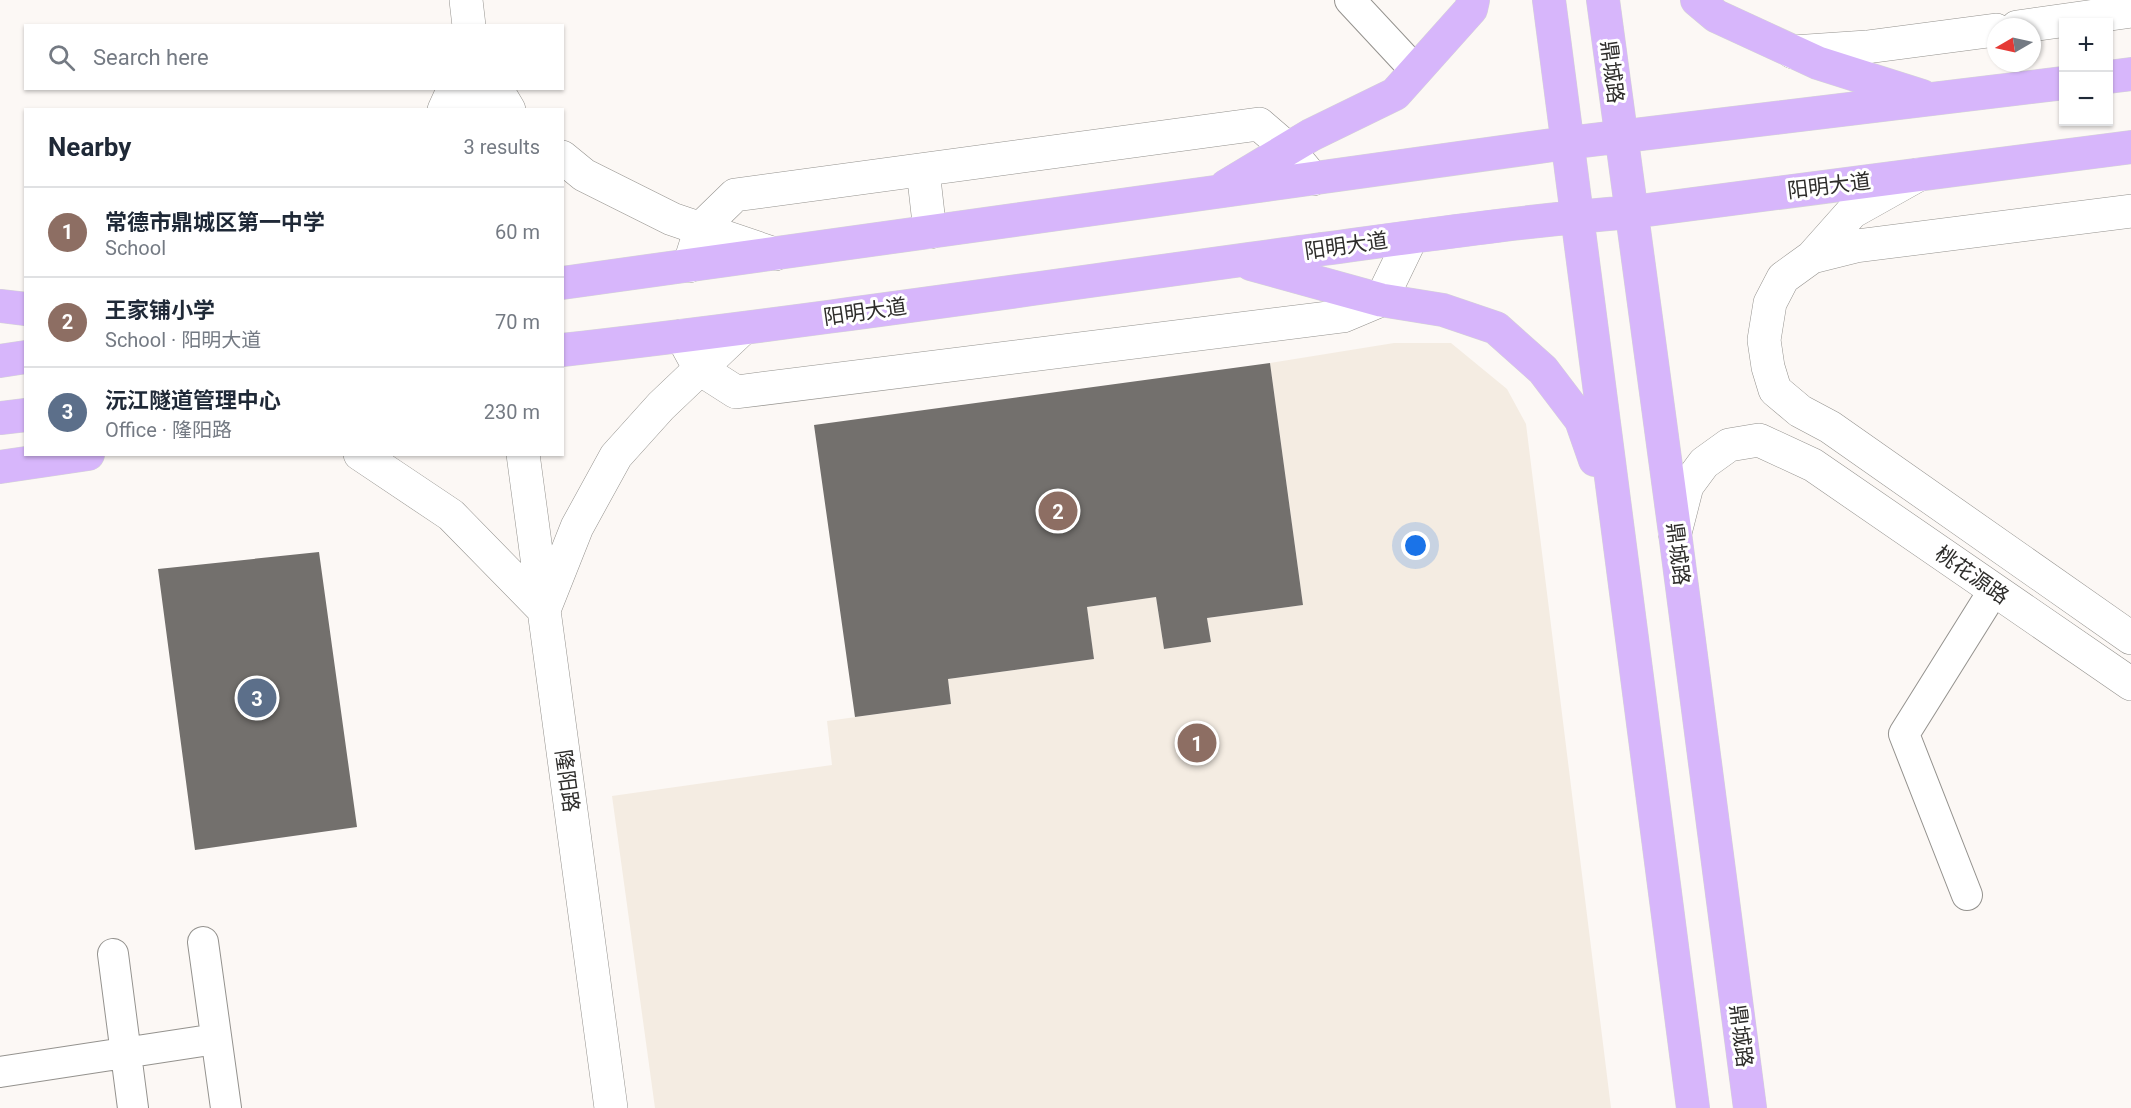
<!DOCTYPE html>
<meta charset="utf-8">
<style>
:root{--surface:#fff;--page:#f6f6f7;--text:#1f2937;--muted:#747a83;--line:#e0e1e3;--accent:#ea580c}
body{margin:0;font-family:Roboto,"Noto Sans SC",sans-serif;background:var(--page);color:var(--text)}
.controls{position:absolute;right:18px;top:18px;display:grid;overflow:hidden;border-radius:0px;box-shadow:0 2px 4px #0004}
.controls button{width:54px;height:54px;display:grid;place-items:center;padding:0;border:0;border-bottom:2px solid var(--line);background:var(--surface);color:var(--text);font:30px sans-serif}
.compass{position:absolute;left:1987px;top:18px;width:54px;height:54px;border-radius:50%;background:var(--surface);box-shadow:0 2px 4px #0004;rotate:261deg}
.you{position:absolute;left:1416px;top:546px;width:21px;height:21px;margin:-15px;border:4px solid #fff;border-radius:50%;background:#1a73e8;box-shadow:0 0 0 9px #1a73e833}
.badge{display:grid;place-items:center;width:39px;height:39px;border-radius:50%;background:var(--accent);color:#fff;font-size:20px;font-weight:700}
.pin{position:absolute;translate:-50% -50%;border:3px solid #fff;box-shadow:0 2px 6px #0006}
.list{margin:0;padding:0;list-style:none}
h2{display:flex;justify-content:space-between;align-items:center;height:78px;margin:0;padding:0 24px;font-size:26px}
h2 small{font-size:20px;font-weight:400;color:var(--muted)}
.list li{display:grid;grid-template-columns:39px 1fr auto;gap:18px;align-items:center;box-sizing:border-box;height:90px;padding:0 24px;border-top:2px solid var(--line)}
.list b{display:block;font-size:22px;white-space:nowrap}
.list p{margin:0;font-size:20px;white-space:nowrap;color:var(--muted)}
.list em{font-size:20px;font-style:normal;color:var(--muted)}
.icon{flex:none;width:33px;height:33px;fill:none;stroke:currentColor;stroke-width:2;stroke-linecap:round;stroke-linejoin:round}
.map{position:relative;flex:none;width:2131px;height:1108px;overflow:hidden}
.search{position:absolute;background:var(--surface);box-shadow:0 2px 4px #0004;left:24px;top:24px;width:540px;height:66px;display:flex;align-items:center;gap:15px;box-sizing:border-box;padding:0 21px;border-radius:0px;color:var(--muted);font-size:22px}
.panel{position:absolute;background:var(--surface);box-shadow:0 2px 4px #0004;left:24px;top:108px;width:540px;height:348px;border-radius:0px}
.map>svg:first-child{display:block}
</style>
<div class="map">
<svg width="2131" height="1108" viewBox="0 0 2131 1108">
<rect width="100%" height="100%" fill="#fcf8f5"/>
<path fill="#f4ece2" d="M1394,343H1451L1507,389L1526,424L1611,1108H655L612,796L832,765L827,721L951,704L948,679L1094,659L1087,607L1156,597L1164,649L1211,642L1207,618L1303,605L1270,363Z"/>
<path fill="#73706d" d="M1270,363L1303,605L1207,618L1211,642L1164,649L1156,597L1087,607L1094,659L948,679L951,704L855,717L814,425Z
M319,552L357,827L195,850L158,569Z"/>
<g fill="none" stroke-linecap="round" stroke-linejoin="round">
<g stroke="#94928e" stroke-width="32">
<path id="street" d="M1350,0L1416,71
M1967,895L1904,734L1994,590
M203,942L226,1108
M113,954L133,1108
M0,1072L216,1039"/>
</g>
<g stroke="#94928e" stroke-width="34">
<path id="secondary" d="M466,0L469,26
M2017,27L2131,11
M1793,52L1867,47L1996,30
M477,88L480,110
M496,88L509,110
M444,110L454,88
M562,157L584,175L672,219L775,254
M923,170L930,232
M1918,175L1852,212L1812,257L1783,278L1770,303L1764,340L1768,367L1775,390L1800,411L1830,427L2131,638
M1812,257L1856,246L2131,211
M689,266L701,228L735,195L1259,124L1288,149L1313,179
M682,336L700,369L736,392L1343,316L1381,300L1411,238
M360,454L451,515L544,610L577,527L616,456L661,406L742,329
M523,454L611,1108
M1675,533L1687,486L1704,463L1729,445L1759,440L1813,465L2131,684"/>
</g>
<g stroke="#d5d5d5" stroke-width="34">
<path id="primary" d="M1549,0L1693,1108
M1603,0L1675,533L1750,1108
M1697,0L1716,16L1818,63L1922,96
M2108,77L2131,74
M1226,186L1311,135L1395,94L1471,9L1473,0
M1251,264L1381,300L1443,310L1496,328L1543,370L1581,420L1595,460
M562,283L1567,143L2064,83
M0,306L26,309
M562,350C807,322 1050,286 1293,253C1406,238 1519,221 1632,212L2131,147
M0,361L26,357
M0,418L26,415
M0,467L88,454"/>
</g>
<use href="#street" stroke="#fff" stroke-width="30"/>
<use href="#secondary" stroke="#fff" stroke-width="33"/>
<use href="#primary" stroke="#d7b6fb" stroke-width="33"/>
</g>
<g text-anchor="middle" stroke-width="6" stroke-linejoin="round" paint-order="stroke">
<g font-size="21" fill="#2e2d2b" stroke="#fff">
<text transform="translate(1612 72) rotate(83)" y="7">鼎城路</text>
<text transform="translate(1829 186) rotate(-7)" y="7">阳明大道</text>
<text transform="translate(1346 246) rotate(-8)" y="7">阳明大道</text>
<text transform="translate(865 312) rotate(-8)" y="7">阳明大道</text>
<text transform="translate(1678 554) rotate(83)" y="7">鼎城路</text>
<text transform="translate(1972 575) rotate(35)" y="7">桃花源路</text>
<text transform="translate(567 781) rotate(82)" y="7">隆阳路</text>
<text transform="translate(1741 1036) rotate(83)" y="7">鼎城路</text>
</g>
</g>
</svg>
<div class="controls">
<button>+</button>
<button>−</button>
</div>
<svg class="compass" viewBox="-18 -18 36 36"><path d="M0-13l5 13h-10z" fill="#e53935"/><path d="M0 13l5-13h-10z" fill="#747a83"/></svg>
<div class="you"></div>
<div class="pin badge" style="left:1197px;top:743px;background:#8d6e63">1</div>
<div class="pin badge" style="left:1058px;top:511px;background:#8d6e63">2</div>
<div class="pin badge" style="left:257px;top:698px;background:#5c6f8a">3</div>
<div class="search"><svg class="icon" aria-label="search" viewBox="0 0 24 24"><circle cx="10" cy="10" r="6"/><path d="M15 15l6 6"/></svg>Search here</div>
<section class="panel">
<h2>Nearby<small>3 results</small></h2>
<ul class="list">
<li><span class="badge" style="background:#8d6e63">1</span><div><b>常德市鼎城区第一中学</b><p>School</p></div><em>60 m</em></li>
<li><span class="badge" style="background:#8d6e63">2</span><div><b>王家铺小学</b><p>School · 阳明大道</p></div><em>70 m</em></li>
<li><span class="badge" style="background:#5c6f8a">3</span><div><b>沅江隧道管理中心</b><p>Office · 隆阳路</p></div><em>230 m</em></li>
</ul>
</section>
</div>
